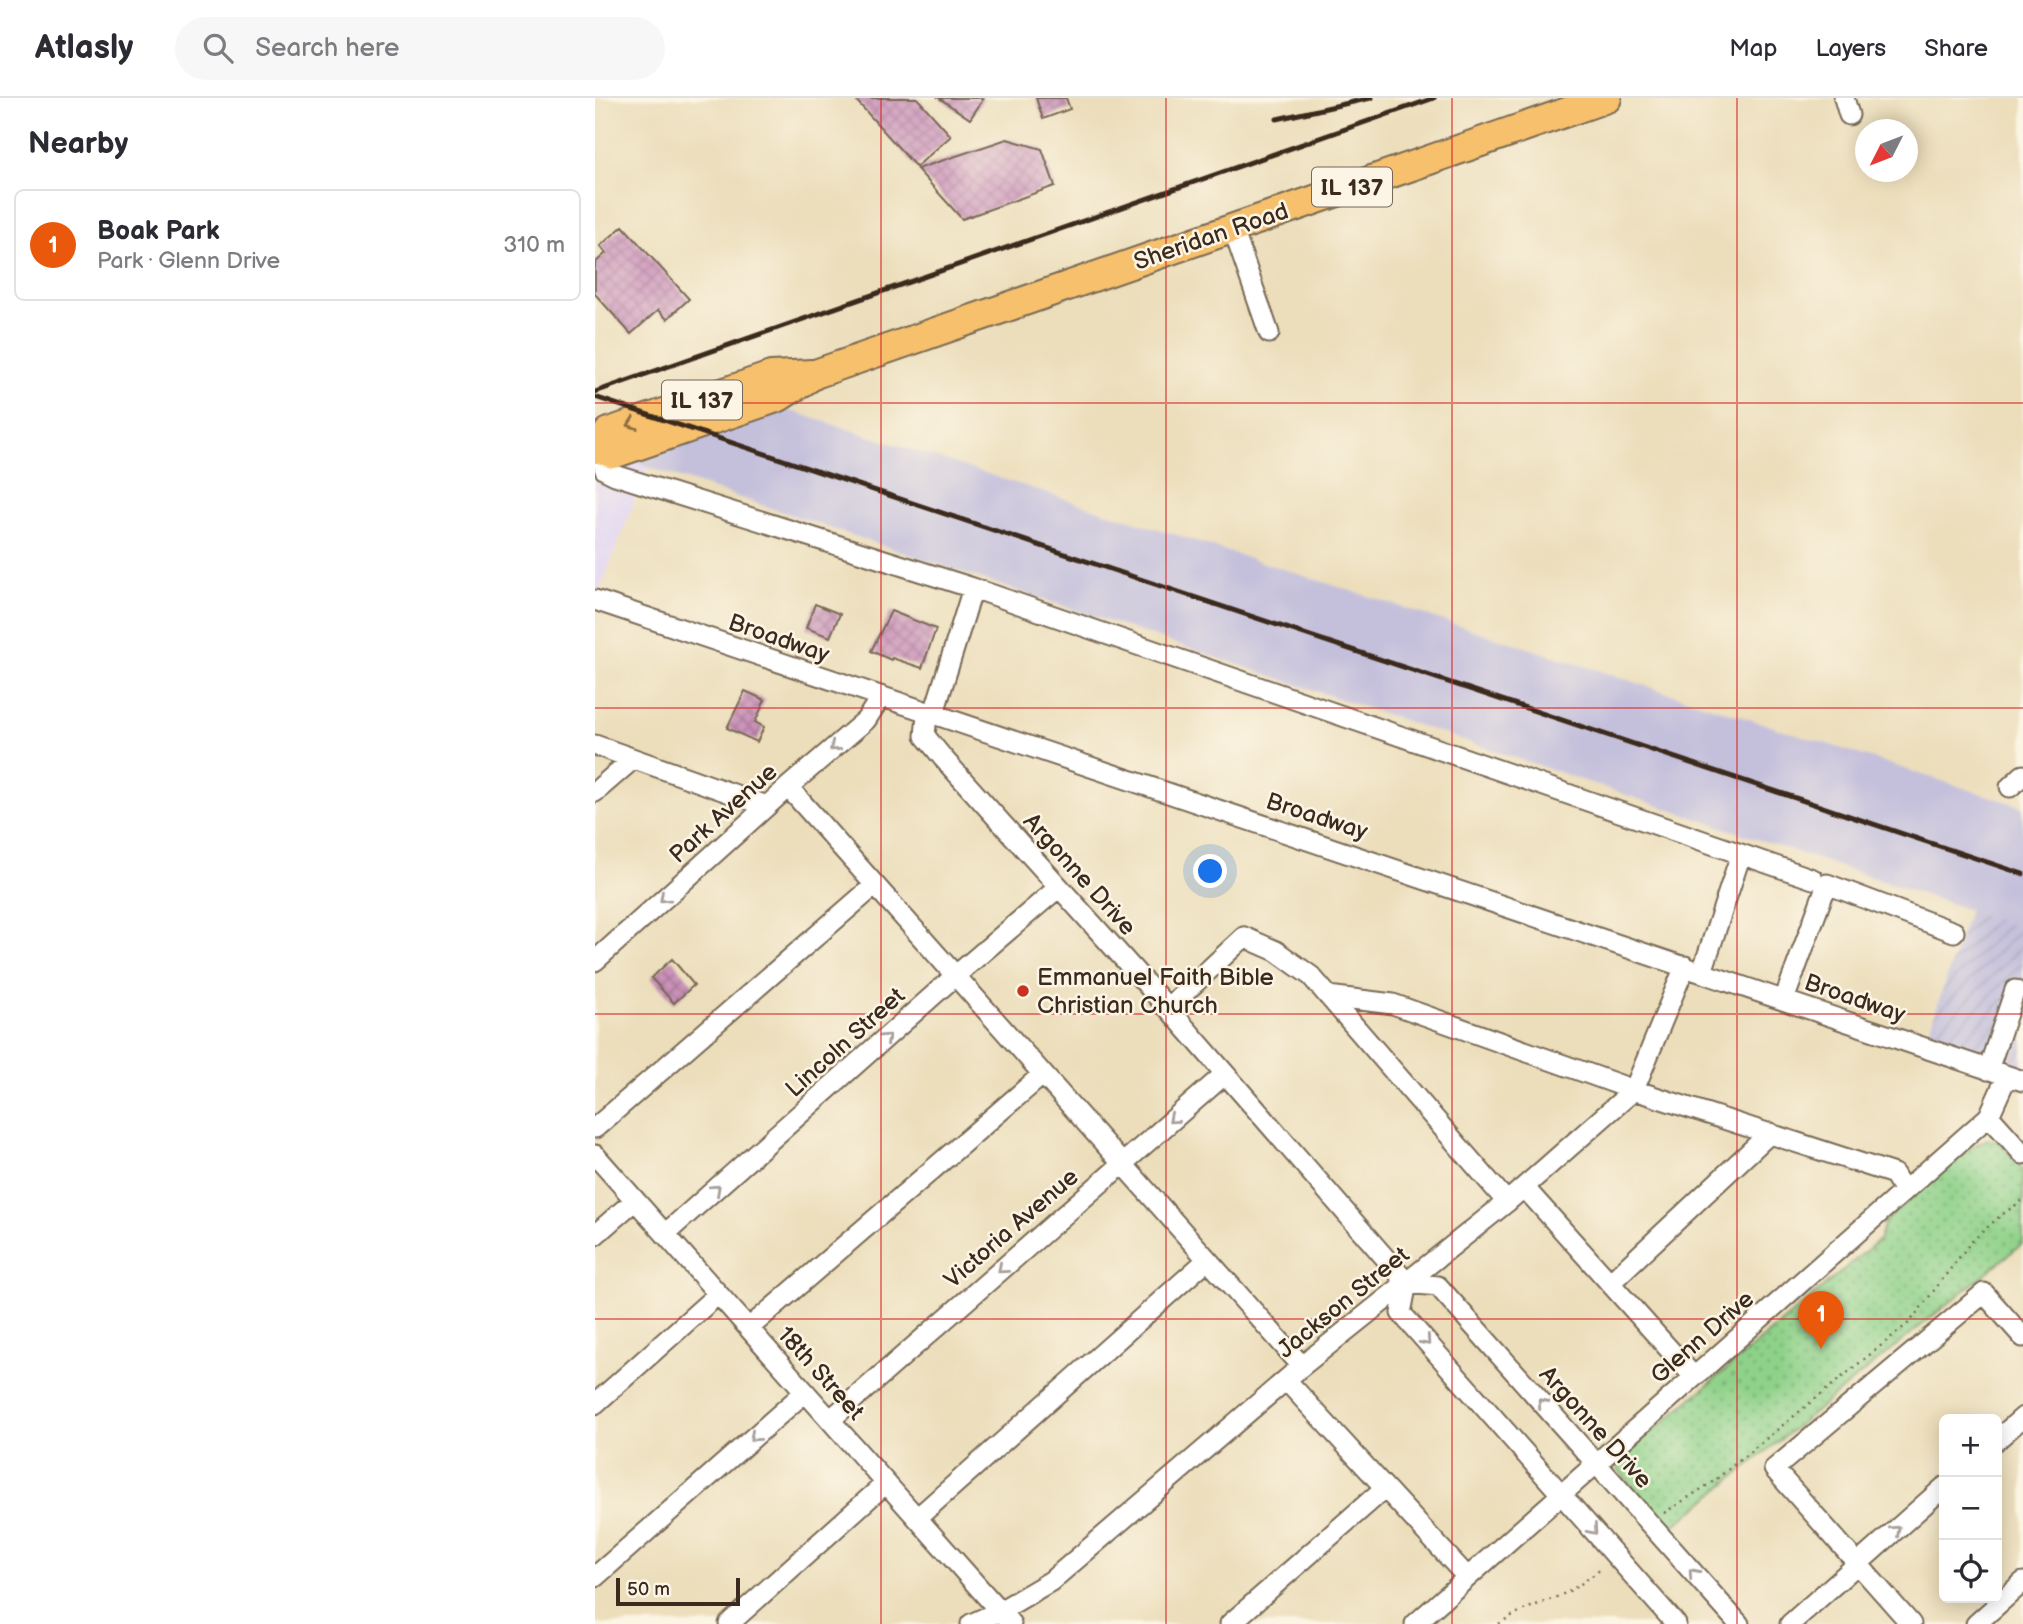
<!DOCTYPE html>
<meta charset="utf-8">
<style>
:root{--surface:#fff;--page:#f7f7f7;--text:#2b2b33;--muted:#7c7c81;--line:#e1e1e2;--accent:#ea580c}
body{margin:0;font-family:"Balsamiq Sans",sans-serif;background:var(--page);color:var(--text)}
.controls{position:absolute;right:21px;bottom:21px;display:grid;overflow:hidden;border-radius:10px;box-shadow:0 4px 18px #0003}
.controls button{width:63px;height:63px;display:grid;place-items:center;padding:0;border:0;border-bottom:2px solid var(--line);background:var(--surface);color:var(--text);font:35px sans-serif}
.compass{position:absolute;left:1260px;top:21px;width:63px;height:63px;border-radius:50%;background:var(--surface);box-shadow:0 4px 18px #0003;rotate:228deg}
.scale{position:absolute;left:21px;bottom:18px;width:124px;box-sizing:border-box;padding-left:7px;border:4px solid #3b2a1e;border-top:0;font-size:19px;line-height:24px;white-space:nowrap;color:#3b2a1e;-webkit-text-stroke:5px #fcf5e5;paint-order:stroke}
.you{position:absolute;left:616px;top:774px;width:24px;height:24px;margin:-18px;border:5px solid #fff;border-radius:50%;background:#1a73e8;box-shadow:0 0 0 10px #1a73e833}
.badge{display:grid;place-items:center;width:46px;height:46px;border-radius:50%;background:var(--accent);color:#fff;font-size:23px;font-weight:700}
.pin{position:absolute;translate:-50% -58px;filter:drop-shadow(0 2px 4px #0008)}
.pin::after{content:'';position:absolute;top:37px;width:24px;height:21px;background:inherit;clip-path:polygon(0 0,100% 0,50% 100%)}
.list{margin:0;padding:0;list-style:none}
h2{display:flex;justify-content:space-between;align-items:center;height:91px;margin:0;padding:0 28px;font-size:30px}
h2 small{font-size:23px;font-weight:400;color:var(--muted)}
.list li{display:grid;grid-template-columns:46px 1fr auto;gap:21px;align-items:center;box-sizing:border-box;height:112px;margin:0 14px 14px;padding:0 14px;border:2px solid var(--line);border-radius:10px}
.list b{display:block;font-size:26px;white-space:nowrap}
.list p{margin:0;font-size:23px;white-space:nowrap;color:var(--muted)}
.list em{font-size:23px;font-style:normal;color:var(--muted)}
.icon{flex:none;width:38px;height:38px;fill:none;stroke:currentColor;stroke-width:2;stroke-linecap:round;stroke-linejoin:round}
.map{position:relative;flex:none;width:1428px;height:1526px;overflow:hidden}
header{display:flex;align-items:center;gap:42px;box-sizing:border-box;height:98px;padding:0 35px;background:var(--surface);border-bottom:2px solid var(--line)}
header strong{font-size:33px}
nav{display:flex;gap:38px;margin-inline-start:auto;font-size:24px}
.search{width:490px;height:63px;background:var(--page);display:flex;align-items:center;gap:18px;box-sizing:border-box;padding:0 24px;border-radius:38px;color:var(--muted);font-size:26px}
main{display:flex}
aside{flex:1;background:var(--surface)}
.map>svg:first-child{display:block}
</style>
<header>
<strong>Atlasly</strong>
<div class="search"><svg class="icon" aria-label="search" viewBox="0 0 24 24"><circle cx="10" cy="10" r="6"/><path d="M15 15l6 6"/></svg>Search here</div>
<nav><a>Map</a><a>Layers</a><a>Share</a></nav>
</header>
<main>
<aside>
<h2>Nearby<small></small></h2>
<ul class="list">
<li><span class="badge">1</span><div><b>Boak Park</b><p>Park · Glenn Drive</p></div><em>310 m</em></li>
</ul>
</aside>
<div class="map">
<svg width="1428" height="1526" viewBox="0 0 1428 1526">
<defs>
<pattern id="industrial-furrows" width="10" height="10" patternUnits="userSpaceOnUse" patternTransform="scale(1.75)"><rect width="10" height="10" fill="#c4c0db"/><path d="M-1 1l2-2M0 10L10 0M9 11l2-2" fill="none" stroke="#a9a5bc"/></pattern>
<pattern id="park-dots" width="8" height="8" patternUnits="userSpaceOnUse" patternTransform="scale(1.75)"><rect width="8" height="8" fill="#8ed189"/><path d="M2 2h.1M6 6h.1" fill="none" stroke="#75aa6f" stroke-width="1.8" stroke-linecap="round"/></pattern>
<pattern id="building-cross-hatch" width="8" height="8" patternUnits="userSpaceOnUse" patternTransform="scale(1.75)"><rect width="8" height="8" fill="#ca90b9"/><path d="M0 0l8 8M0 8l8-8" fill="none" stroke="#a57696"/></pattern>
</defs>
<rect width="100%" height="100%" fill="#fcf5e5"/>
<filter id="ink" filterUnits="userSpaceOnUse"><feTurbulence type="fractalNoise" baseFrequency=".0143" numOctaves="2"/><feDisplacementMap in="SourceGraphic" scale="14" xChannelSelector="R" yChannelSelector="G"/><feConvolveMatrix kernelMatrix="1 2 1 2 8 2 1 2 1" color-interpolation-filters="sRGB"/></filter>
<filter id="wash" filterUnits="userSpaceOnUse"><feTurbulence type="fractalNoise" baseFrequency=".00686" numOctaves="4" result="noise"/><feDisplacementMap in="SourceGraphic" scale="28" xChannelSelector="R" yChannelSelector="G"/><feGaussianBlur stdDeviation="1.57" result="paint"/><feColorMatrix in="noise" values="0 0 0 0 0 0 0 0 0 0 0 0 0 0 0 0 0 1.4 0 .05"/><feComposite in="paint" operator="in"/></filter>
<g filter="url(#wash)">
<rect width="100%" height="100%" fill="#ecdebb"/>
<path fill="#e0d4f4" d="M28,356L53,369L0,503V365Z"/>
<path fill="url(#industrial-furrows)" d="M1374,812L1428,830V968L1333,936Z"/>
<path fill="#c4c0db" d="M184,309L1428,709V830L53,369L28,356Z"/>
<path fill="url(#park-dots)" stroke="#647e54" stroke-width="2" d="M1393,1041L1405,1045L1428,1072V1145L1075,1431L1023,1372L1024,1362L1285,1141L1290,1123L1378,1048Z"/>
<g id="blocks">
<path fill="url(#building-cross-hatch)" d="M259,0H322L356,38L321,69Z
M344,0H389L375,21Z
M441,0H471L475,11L448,21Z
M412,41L447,51L460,88L367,121L322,71Z
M28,128L94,201L72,221L63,212L36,236L0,196V165L11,155L5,148Z
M220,506L245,516L235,539L211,530Z
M296,513L341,531L327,570L297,560L296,562L276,553Z
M150,593L170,602L160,624L169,629L162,644L132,630Z
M77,861L99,887L79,905L56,880Z"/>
</g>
</g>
<g filter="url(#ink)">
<use href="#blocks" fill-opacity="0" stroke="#796955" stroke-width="2"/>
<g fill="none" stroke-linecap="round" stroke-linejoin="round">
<g stroke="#796955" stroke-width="23">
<path id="minor" d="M1249,0L1254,17
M638,131L674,235
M3,350L10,372L20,377L378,490L1218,781
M0,502L1428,983
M332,616L330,638L348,660L573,910L812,1185L843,1188L1144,1526
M338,618L378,490
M0,647L172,708
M193,689L707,1268
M1415,689L1428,677
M0,694L38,661
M0,863L193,689L271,622L285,600
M1107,874L1146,756
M733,898L798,906L1039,992L1299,1076L1309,1093
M1189,902L1232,786L1359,834
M573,910L649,839L681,853L716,878L912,1104
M1393,972L1420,892
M1394,1018L1428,1056
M0,1030L280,787
M0,1057L416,1526
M929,1089L1099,1279
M70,1136L360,878L464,789
M0,1137L40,1102
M812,1185L806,1215L1081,1526
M1015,1185L1175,1035
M154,1230L447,977
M691,1282L872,1479
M0,1306L123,1196
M235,1322L630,976
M1402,1342L1428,1319
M322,1420L612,1162
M0,1479L210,1294
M134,1526L291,1385
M376,1526L405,1513L456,1483L707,1268L912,1104L1039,992L1090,868
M635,1526L790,1390
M820,1526L1394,1018L1412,978
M1195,1526L1349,1389
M1316,1526L1179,1371L1389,1195L1428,1239
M1381,1526L1428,1484"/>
</g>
<g stroke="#796955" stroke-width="32">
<path id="highway" d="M3,350L18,356L184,299L220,276L1012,0
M0,351L14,334L176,278L217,276"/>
</g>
<path stroke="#796955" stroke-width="2.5" stroke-dasharray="2 5" stroke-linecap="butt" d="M1069,1415L1119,1383L1315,1224L1376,1144L1405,1118L1428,1102
M904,1526C923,1512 943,1507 964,1498C980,1491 993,1481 1006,1471"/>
<use href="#minor" stroke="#fff" stroke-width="19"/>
<use href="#highway" stroke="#f7c06c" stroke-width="28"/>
<path stroke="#3b2a1e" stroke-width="5" d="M682,21L776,0
M0,294L839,0
M0,299L1428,776"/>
</g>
<defs><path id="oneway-chevron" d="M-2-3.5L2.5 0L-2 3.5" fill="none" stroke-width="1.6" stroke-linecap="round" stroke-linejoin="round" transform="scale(1.75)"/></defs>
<use stroke="#906e41" href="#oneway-chevron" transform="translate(37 326) rotate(161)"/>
<g stroke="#a79f9a">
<use href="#oneway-chevron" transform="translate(239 649) rotate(140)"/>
<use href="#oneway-chevron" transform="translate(69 800) rotate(138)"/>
<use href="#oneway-chevron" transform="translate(291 940) rotate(-42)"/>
<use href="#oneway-chevron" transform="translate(578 1021) rotate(139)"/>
<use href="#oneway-chevron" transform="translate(121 1091) rotate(-42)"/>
<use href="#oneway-chevron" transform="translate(407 1171) rotate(139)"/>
<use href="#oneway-chevron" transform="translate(831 1243) rotate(49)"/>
<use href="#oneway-chevron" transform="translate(947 1305) rotate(-132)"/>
<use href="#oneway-chevron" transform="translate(159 1339) rotate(139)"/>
<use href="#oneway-chevron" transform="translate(998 1432) rotate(49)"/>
<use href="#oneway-chevron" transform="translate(1301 1432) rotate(-42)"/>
<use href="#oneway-chevron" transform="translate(1098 1475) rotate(-132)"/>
</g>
</g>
<path fill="none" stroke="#d62828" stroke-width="2" stroke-opacity="0.55" d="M286,0V1526M571,0V1526M857,0V1526M1142,0V1526M0,305H1428M0,610H1428M0,916H1428M0,1221H1428"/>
<circle fill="#c8321e" stroke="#fcf5e5" stroke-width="2.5" cx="428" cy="893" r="7"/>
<g text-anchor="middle" stroke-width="5" stroke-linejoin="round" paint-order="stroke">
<g fill="#fcf5e5" stroke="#75675a" stroke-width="2">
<rect x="717" y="69.5" width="80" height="39" rx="5"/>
<rect x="67" y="282.5" width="80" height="39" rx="5"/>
</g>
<g font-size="23" font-weight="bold" fill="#3b2a1e">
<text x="757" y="97">IL 137</text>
<text x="107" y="310">IL 137</text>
</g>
<g font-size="24" fill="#3b2a1e" stroke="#fcf5e5">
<text transform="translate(616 138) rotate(-19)" y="8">Sheridan Road</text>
<text transform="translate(184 540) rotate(19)" y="8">Broadway</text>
<text transform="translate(128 715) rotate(-42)" y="8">Park Avenue</text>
<text transform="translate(722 718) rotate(18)" y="8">Broadway</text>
<text transform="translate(485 776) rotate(48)" y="8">Argonne Drive</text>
<text transform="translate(1260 900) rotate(19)" y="8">Broadway</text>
<text transform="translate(250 944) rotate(-42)" y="8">Lincoln Street</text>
<text transform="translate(416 1130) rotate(-41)" y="8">Victoria Avenue</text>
<text transform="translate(748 1204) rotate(-39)" y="8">Jackson Street</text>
<text transform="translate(1107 1239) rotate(-41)" y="8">Glenn Drive</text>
<text transform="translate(226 1275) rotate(48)" y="8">18th Street</text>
<text transform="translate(1001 1329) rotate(48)" y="8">Argonne Drive</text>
</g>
<g font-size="24" fill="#3b2a1e" stroke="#fcf5e5" text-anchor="start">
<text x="442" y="887">Emmanuel Faith Bible<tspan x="442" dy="28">Christian Church</tspan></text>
</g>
</g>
</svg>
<div class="controls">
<button>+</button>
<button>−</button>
<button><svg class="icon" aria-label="locate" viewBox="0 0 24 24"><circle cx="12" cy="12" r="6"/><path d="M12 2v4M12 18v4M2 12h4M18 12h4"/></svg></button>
</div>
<svg class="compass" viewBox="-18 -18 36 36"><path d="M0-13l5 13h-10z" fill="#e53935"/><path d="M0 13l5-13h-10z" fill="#7c7c81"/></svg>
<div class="scale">50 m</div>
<div class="you"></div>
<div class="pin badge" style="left:1226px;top:1251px">1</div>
</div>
</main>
